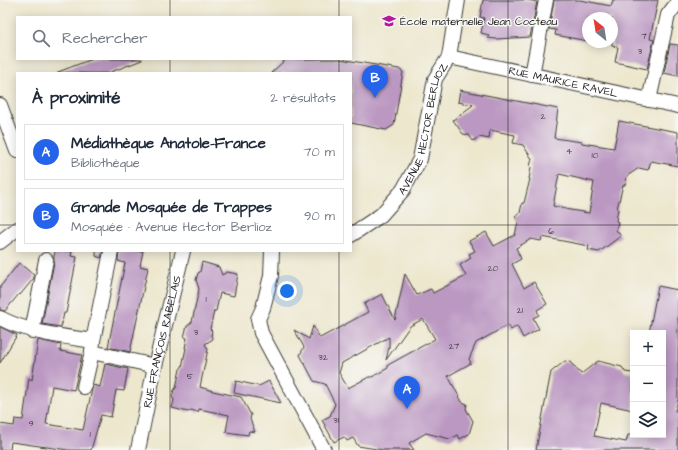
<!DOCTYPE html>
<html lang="fr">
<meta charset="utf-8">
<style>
:root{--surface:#fff;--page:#f2f2f3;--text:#1f2937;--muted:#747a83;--line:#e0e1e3;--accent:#2563eb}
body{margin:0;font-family:"Architects Daughter",sans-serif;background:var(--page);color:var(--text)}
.controls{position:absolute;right:12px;bottom:12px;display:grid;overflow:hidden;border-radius:0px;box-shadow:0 2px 10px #0003}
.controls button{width:36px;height:36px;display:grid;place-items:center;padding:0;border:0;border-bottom:1px solid var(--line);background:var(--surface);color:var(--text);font:20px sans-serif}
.compass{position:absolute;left:582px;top:12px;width:36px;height:36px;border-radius:50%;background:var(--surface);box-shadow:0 2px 10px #0003;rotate:330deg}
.you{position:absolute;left:287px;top:291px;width:14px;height:14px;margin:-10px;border:3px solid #fff;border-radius:50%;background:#1a73e8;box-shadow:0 0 0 6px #1a73e833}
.badge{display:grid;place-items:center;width:26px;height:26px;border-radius:50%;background:var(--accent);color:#fff;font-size:13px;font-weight:700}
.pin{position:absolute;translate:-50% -33px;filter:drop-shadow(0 1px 2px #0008)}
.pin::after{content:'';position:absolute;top:21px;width:14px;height:12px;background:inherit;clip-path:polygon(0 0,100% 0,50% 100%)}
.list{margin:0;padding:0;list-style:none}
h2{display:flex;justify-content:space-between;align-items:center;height:52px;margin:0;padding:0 16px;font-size:17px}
h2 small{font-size:13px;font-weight:400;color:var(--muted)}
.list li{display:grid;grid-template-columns:26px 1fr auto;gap:12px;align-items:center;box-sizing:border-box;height:56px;margin:0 8px 8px;padding:0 8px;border:1px solid var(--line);border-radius:0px}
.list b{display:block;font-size:15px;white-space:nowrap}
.list p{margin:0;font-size:13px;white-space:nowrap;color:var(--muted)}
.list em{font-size:13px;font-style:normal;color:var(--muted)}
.icon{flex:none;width:22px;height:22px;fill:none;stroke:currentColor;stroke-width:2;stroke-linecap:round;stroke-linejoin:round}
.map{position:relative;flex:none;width:678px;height:450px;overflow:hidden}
.search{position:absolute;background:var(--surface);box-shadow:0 2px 10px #0003;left:16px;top:16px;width:336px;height:44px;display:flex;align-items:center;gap:10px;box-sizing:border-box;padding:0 14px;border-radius:0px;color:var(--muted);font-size:15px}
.panel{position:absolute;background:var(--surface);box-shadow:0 2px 10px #0003;left:16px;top:72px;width:336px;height:180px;border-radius:0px}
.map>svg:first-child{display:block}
</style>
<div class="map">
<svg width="678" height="450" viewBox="0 0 678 450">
<rect width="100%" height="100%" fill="#f6f6f2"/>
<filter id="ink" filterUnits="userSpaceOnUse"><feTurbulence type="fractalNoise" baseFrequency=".025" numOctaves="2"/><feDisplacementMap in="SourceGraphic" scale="8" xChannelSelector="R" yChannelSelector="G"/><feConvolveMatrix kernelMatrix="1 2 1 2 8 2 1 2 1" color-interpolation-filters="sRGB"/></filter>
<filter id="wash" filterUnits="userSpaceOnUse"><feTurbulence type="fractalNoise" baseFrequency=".012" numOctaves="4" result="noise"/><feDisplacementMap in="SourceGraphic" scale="16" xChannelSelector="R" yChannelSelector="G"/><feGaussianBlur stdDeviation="0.9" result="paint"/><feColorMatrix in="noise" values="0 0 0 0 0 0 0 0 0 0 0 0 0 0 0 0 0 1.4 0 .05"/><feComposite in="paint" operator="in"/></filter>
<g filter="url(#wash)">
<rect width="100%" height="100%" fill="#ede7cd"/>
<g id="blocks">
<path fill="#bb98c2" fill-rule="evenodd" d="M483,0H527L537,2L530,37L496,39L488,38L489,35L481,33L484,18L480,17Z
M554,0H580L611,6L613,0H658L650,39L654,40L647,69L615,62L618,47L612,46V18H588V41L555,35L556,30L549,29Z
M670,44L678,45V76L664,73Z
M92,59H142V60L108,73H58V72Z
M288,59H340L399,69L403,72L394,125L386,130L351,123V73H271L284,61Z
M460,90L558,109L554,138L582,142V143L614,148L619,121L678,132V166L651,161L648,170L639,168L627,176L625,185H623L617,209H618L616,221L618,222L616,230L621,236L599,252L588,250L589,246L542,237L541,241L531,239L516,248L521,259L512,264L524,288L534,282L547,304L537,310L539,315L533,318L539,329L523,338L517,326L511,330L508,325L476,343L469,359L471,363L448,376L462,402L467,404L466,409L473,421L469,434L460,439L458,435L450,439L426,433L409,443L414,450H383L358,446L353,438L347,441L344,437L334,442L322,420L330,416L335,404L325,384L314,381L300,355L304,347L294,330L309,339L313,326L320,338L368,312L364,304L382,294L395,320L405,274L417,295L431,289L433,293L466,276L460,265L471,258L469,254L475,251L469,241L486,232L494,246L515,235L518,222L515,216L520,213L522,203H524L530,179H529L531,167L530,166L532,159L523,145L513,143L515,135L490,130L489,139L479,137L473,141L469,135L463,134L453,120L473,105L458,102ZM559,174L594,182L589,213L570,210L553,206ZM423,319L435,339L388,365V368L372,377H369L348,388L339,373L342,363L389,337V347L386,360L410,326Z
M55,251H72L71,256L77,257L66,313H64L61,327L42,324L54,262V257Z
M96,251H103L101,258L96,256Z
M119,251H143L140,266L148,268L130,352L108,347L125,263L118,261Z
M202,262L219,267L222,275L227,272L238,274L234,296L220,293L216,311H214L210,329L212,331L211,336L213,339L205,344L208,349L200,387L213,391L241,397L251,415L250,419L255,432L249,431L248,435L226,432L229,415L199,409L198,412L191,410L188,412L172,408L174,400L172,397L174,390L176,388L180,369L182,367L186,348H185L187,338L184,337L187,326L192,322L199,289L196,280L198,273L200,272Z
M19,263L34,275V278L20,295L19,294L5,311L0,310V287Z
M658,286L678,290V399L675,411H678V450H536L551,372L565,361L570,362L581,374L598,361L622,367L625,372L633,373V410L601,403L594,436L626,442L628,435H663V333H649Z
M0,327L17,335L0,363Z
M38,340L61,345L60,351L82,355L74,390L52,386L46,424L83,430L93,385L100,387L105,364L128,369L124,391L116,390L111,417L101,415L91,450H68L11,442L10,450H0V424L14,426L15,419L23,420L29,378L32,380Z
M236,381L259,386L269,381L281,403L234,393Z"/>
</g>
</g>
<g filter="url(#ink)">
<use href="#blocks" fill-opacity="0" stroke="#3b3a37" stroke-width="1"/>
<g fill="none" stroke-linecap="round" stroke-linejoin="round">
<g stroke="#3b3a37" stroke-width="16">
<g id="minor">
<path id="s1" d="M449,57L678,106"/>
<path d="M532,75L546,0"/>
<path d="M649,100L668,15L678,2"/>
<path d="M0,105L17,151"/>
<path id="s2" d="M351,235L381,215L403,190L420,159L435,79L449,57L458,0"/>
<path d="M0,242L17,229"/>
<path d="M272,251L271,276L263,308L258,319L261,333L324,450"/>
<path d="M0,318C29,333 61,336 93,341L92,352L155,366"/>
<path d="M32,331L46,260"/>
<path d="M93,341L111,252"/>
<path d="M84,387L92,352"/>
<path id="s3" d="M138,450L155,366L183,251"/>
</g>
</g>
<use href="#minor" stroke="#fff" stroke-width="14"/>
</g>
</g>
<path fill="none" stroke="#1c1c1c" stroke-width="1" stroke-opacity="0.55" d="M170,0V17M339,0V17M508,0V450M170,59V73M339,59V73M0,225H17M351,225H678M170,251V450M339,251V450"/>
<defs>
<g id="school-bare" transform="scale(1.08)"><path d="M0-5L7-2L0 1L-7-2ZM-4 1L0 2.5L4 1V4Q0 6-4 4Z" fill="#b5179e" stroke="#f6f6f2" stroke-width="2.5" paint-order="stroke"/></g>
</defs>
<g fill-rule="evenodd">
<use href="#school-bare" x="389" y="21"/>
</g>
<g text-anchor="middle" stroke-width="3" stroke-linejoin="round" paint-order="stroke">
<g font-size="9" fill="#443b46">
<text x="644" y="39">7</text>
<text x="640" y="54">3</text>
<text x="543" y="119">2</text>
<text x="569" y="154">4</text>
<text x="595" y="158">10</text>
<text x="551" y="234">6</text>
<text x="493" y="271">20</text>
<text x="206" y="302">1</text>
<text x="520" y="313">21</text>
<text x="196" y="335">3</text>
<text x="454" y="349">27</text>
<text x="323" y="360">32</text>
<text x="190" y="379">5</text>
<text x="336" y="423">31</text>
<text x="31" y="426">9</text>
<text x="90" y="437">1</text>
</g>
<g font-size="11" fill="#1c1c1c" stroke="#f6f6f2" text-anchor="start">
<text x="400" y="25">École maternelle Jean Cocteau</text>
</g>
<g font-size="11" fill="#1c1c1c" stroke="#f6f6f2">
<text dy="4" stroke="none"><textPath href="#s1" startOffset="117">RUE MAURICE RAVEL</textPath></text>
<text dy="4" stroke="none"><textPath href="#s2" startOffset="135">AVENUE HECTOR BERLIOZ</textPath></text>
<text dy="4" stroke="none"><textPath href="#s3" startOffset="111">RUE FRANÇOIS RABELAIS</textPath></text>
</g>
</g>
</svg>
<div class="controls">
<button>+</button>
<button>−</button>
<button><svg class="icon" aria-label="layers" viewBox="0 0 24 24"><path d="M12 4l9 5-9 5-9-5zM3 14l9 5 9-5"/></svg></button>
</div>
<svg class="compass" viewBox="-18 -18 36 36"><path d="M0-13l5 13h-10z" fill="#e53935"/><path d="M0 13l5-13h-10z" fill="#747a83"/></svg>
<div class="you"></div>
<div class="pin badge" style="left:407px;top:409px">A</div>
<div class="pin badge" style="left:375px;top:98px">B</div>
<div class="search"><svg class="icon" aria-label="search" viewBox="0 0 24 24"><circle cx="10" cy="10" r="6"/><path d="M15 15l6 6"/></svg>Rechercher</div>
<section class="panel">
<h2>À proximité<small>2 résultats</small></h2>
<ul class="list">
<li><span class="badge">A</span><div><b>Médiathèque Anatole-France</b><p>Bibliothèque</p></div><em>70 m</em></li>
<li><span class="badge">B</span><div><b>Grande Mosquée de Trappes</b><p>Mosquée · Avenue Hector Berlioz</p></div><em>90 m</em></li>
</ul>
</section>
</div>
